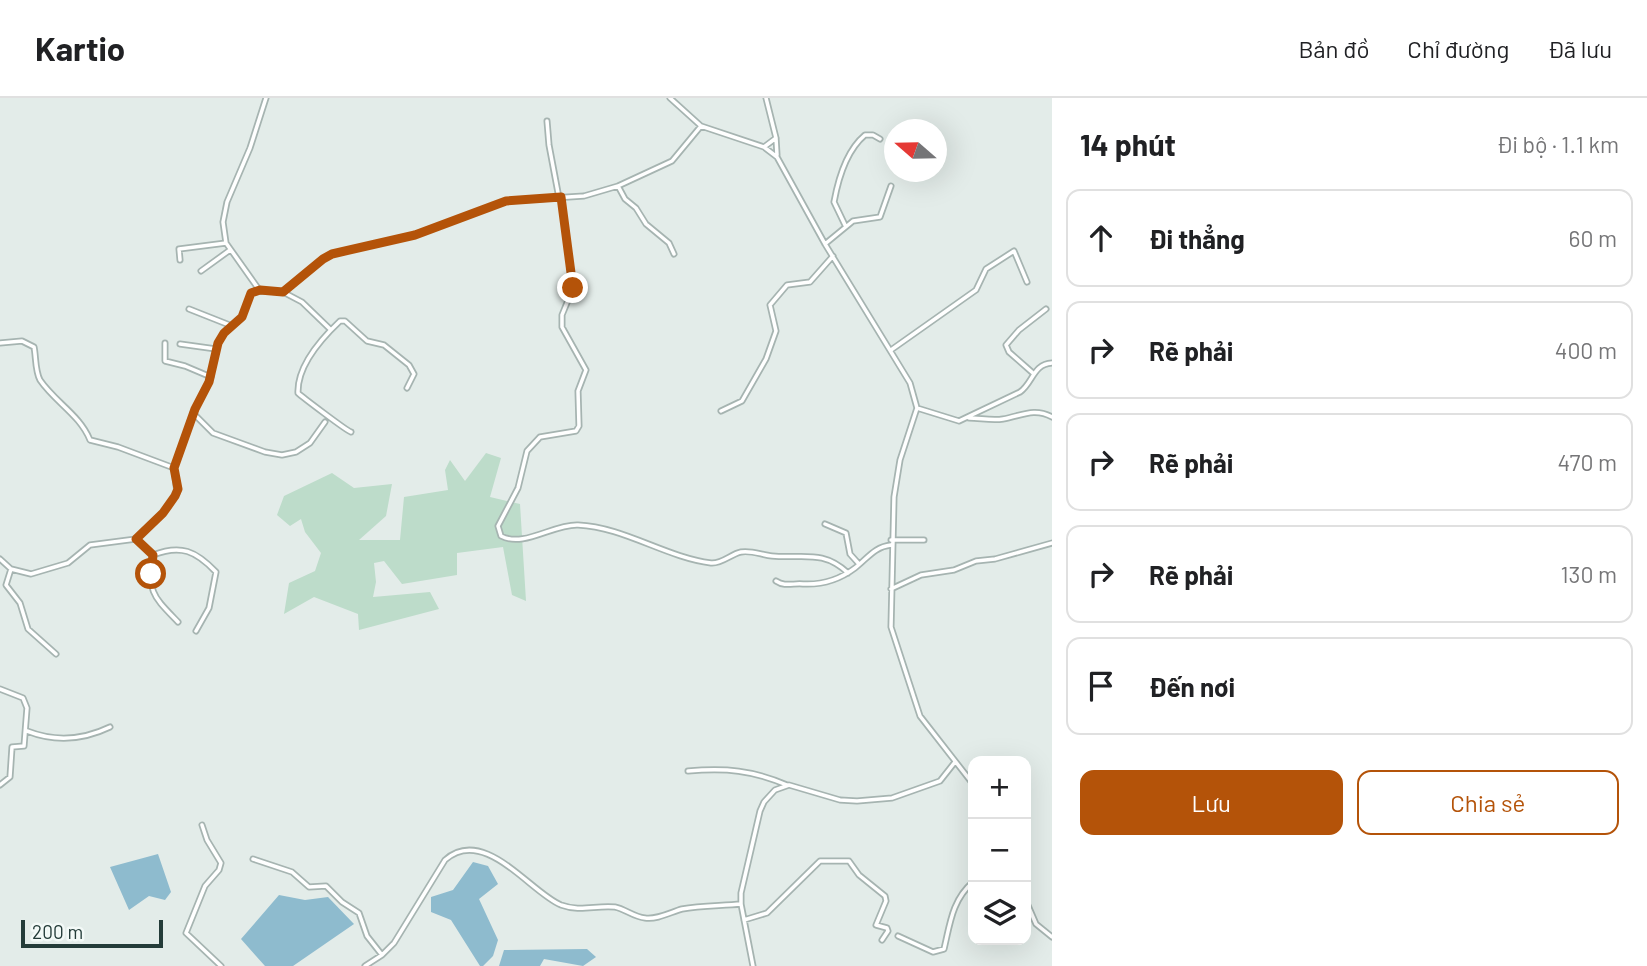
<!DOCTYPE html>
<html lang="vi">
<meta charset="utf-8">
<style>
:root{--surface:#fff;--page:#f2f2f2;--text:#202124;--muted:#757577;--line:#e0e0e0;--accent:#b45309}
body{margin:0;font-family:Barlow,sans-serif;background:var(--page);color:var(--text)}
.controls{position:absolute;right:21px;bottom:21px;display:grid;overflow:hidden;border-radius:14px;box-shadow:0 7px 28px #0002}
.controls button{width:63px;height:63px;display:grid;place-items:center;padding:0;border:0;border-bottom:2px solid var(--line);background:var(--surface);color:var(--text);font:35px sans-serif}
.compass{position:absolute;left:884px;top:21px;width:63px;height:63px;border-radius:50%;background:var(--surface);box-shadow:0 7px 28px #0002;rotate:290deg}
.scale{position:absolute;left:21px;bottom:18px;width:142px;box-sizing:border-box;padding-left:7px;border:4px solid #243c39;border-top:0;font-size:19px;line-height:24px;white-space:nowrap;color:#243c39;-webkit-text-stroke:5px #f3f9f7;paint-order:stroke}
.stop{position:absolute;width:21px;height:21px;margin:-16px;border:5px solid #b45309;border-radius:50%;background:#fff}
.stop.end{background:#b45309;border-color:#fff;box-shadow:0 2px 7px #0008}
.list{margin:0;padding:0;list-style:none}
h2{display:flex;justify-content:space-between;align-items:center;height:91px;margin:0;padding:0 28px;font-size:30px}
h2 small{font-size:23px;font-weight:400;color:var(--muted)}
.list li{display:grid;grid-template-columns:46px 1fr auto;gap:21px;align-items:center;box-sizing:border-box;height:98px;margin:0 14px 14px;padding:0 14px;border:2px solid var(--line);border-radius:14px}
.list b{display:block;font-size:26px;white-space:nowrap}
.list em{font-size:23px;font-style:normal;color:var(--muted)}
.actions{display:flex;gap:14px;padding:21px 28px}
.actions a{flex:1;padding:16px 0;border:2px solid var(--accent);border-radius:14px;text-align:center;font-size:24px;color:var(--accent)}
.actions .main{background:var(--accent);color:#fff}
.icon{flex:none;width:38px;height:38px;fill:none;stroke:currentColor;stroke-width:2;stroke-linecap:round;stroke-linejoin:round}
.map{position:relative;flex:none;width:1052px;height:868px;overflow:hidden}
header{display:flex;align-items:center;gap:42px;box-sizing:border-box;height:98px;padding:0 35px;background:var(--surface);border-bottom:2px solid var(--line)}
header strong{font-size:33px}
nav{display:flex;gap:38px;margin-inline-start:auto;font-size:24px}
main{display:flex}
aside{flex:1;background:var(--surface)}
.map>svg:first-child{display:block}
</style>
<header>
<strong>Kartio</strong>
<nav><a>Bản đồ</a><a>Chỉ đường</a><a>Đã lưu</a></nav>
</header>
<main>
<div class="map">
<svg width="1052" height="868" viewBox="0 0 1052 868">
<rect width="100%" height="100%" fill="#e3ece9"/>
<path fill="#bddcca" d="M486,355L501,360L490,399L520,406L526,503L512,497L503,449L457,455V477L402,486L384,463L374,465L376,484L373,499L430,494L439,511L359,532L358,516L314,499L284,516L289,485L315,473L321,455L305,434L301,421L290,428L277,417L284,398L332,375L354,390L392,386L386,418L359,442H400L404,399L448,392L445,372L450,362L465,383Z"/>
<path fill="#8ebbce" d="M158,756L171,794L165,802L149,798L129,812L110,769Z
M473,764L488,768L498,786L479,801L498,842L493,858L483,868H480L451,822L431,814V799L453,792Z
M279,797L305,802L328,799L354,826L293,868H265L241,841Z
M587,851L596,859L583,868L544,861L540,868H499L504,852Z"/>
<g fill="none" stroke-linecap="round" stroke-linejoin="round">
<g stroke="#a6b4b1" stroke-width="7">
<path id="street" d="M670,0L701,28L764,49L777,59L825,146L910,285L917,310L900,362L894,399L891,529L920,618L973,686
M766,0L776,40L777,57
M547,23L549,47L559,100
M764,49L776,40
M618,88L625,101L636,110L646,126L669,145L674,156
M561,99L573,190L562,217V229L586,272L578,293L579,328L576,333L540,339L527,353L518,390L498,428L501,438C524,450 553,426 578,427C624,429 665,459 711,465C722,466 731,456 741,454C751,452 762,457 772,458C802,461 823,451 848,475
M845,127L834,104C838,82 847,52 865,37H873L880,41
M825,146L853,123L880,119L891,88
M180,162L179,151L226,145
M201,173L230,152
M260,193L226,145L223,124L227,104L250,50L266,0
M283,194L302,204L330,231
M189,211L232,228
M0,245L22,243L34,249C36,258 35,273 40,282C55,304 80,317 90,342L118,349L174,370
M165,245V263L185,268L211,279
M180,246L216,251
M891,252L976,192L986,171L1014,153L1027,184
M1034,276L1009,254L1006,247L1019,232L1046,211
M917,310L959,323L1020,294C1033,285 1033,266 1052,265
M721,313L742,303L766,261L776,233L770,207L787,187L810,184L833,158
M193,315L213,335L265,354L282,357L296,354L310,345L325,324
M969,320C980,320 992,323 1003,321C1021,318 1034,309 1052,319
M351,334C347,333 301,298 298,295C297,268 322,240 340,223H345L367,243L384,247L409,267L414,276L407,290
M825,426L846,435L850,456L859,466
M136,441L153,457C148,495 152,497 178,524
M891,442H924
M153,457C181,446 196,453 216,474L209,510L196,533
M0,461L11,471L31,476L68,465L90,447L136,441L163,415L177,395L174,370L195,311L209,283L218,245L224,235L242,219L251,195L260,193L283,194L323,161L332,156L415,137L506,103L584,98L618,88L672,63L701,28
M11,471L6,487L20,505L28,531L56,556
M776,483C785,489 793,485 803,486C822,487 839,482 855,470C868,460 874,449 891,447
M891,491L921,477L954,472L976,463L995,461L1052,445
M0,591L23,600L27,610L24,648L12,649L10,679L0,687
M27,633C55,644 83,642 110,629
M688,673C726,670 752,672 787,687
M202,727L207,742L221,765L219,772L205,788L186,835L221,868
M253,761L292,774L309,789L326,788L342,804L359,815L367,838L382,857
M1026,803L1036,826L1052,839
M744,822L767,815L820,763H849L859,777L885,798L886,803L876,827L887,830L888,833L882,842
M898,838L933,854L944,851C950,826 952,802 973,784
M365,868L382,857L394,845L445,762C484,727 531,795 561,807C580,814 596,807 615,809C625,811 634,819 645,820C657,822 671,814 682,811C701,807 722,808 741,806
M753,868L741,806V795L760,713L764,704L775,692L789,687L840,702L857,703L892,700L940,683L955,664"/>
</g>
<use href="#street" stroke="#fff" stroke-width="3.5"/>
</g>
<g fill="none" stroke-linecap="round" stroke-linejoin="round">
<path stroke="#b45309" stroke-width="9" d="M151,476L153,457L136,441L163,415L175,398L178,391L174,370L195,311L209,284L218,245L224,235L242,219L251,195L260,192L283,194L323,161L332,156L415,137L506,103L561,99L573,190"/>
</g>
</svg>
<div class="controls">
<button>+</button>
<button>−</button>
<button><svg class="icon" aria-label="layers" viewBox="0 0 24 24"><path d="M12 4l9 5-9 5-9-5zM3 14l9 5 9-5"/></svg></button>
</div>
<svg class="compass" viewBox="-18 -18 36 36"><path d="M0-13l5 13h-10z" fill="#e53935"/><path d="M0 13l5-13h-10z" fill="#757577"/></svg>
<div class="scale">200 m</div>
<div class="stop" style="left:151px;top:476px"></div>
<div class="stop end" style="left:573px;top:190px"></div>
</div>
<aside>
<h2>14 phút<small>Đi bộ · 1.1 km</small></h2>
<ul class="list">
<li><svg class="icon" aria-label="ahead" viewBox="0 0 24 24"><path d="M12 20V5M6 11l6-6 6 6"/></svg><div><b>Đi thẳng</b></div><em>60 m</em></li>
<li><svg class="icon" aria-label="right" viewBox="0 0 24 24"><path d="M7 20v-9h11M14 6l5 5-5 5"/></svg><div><b>Rẽ phải</b></div><em>400 m</em></li>
<li><svg class="icon" aria-label="right" viewBox="0 0 24 24"><path d="M7 20v-9h11M14 6l5 5-5 5"/></svg><div><b>Rẽ phải</b></div><em>470 m</em></li>
<li><svg class="icon" aria-label="right" viewBox="0 0 24 24"><path d="M7 20v-9h11M14 6l5 5-5 5"/></svg><div><b>Rẽ phải</b></div><em>130 m</em></li>
<li><svg class="icon" aria-label="arrive" viewBox="0 0 24 24"><path d="M6 21V4h12l-3 4 3 4H6"/></svg><div><b>Đến nơi</b></div></li>
</ul>
<div class="actions"><a class="main">Lưu</a><a>Chia sẻ</a></div>
</aside>
</main>
